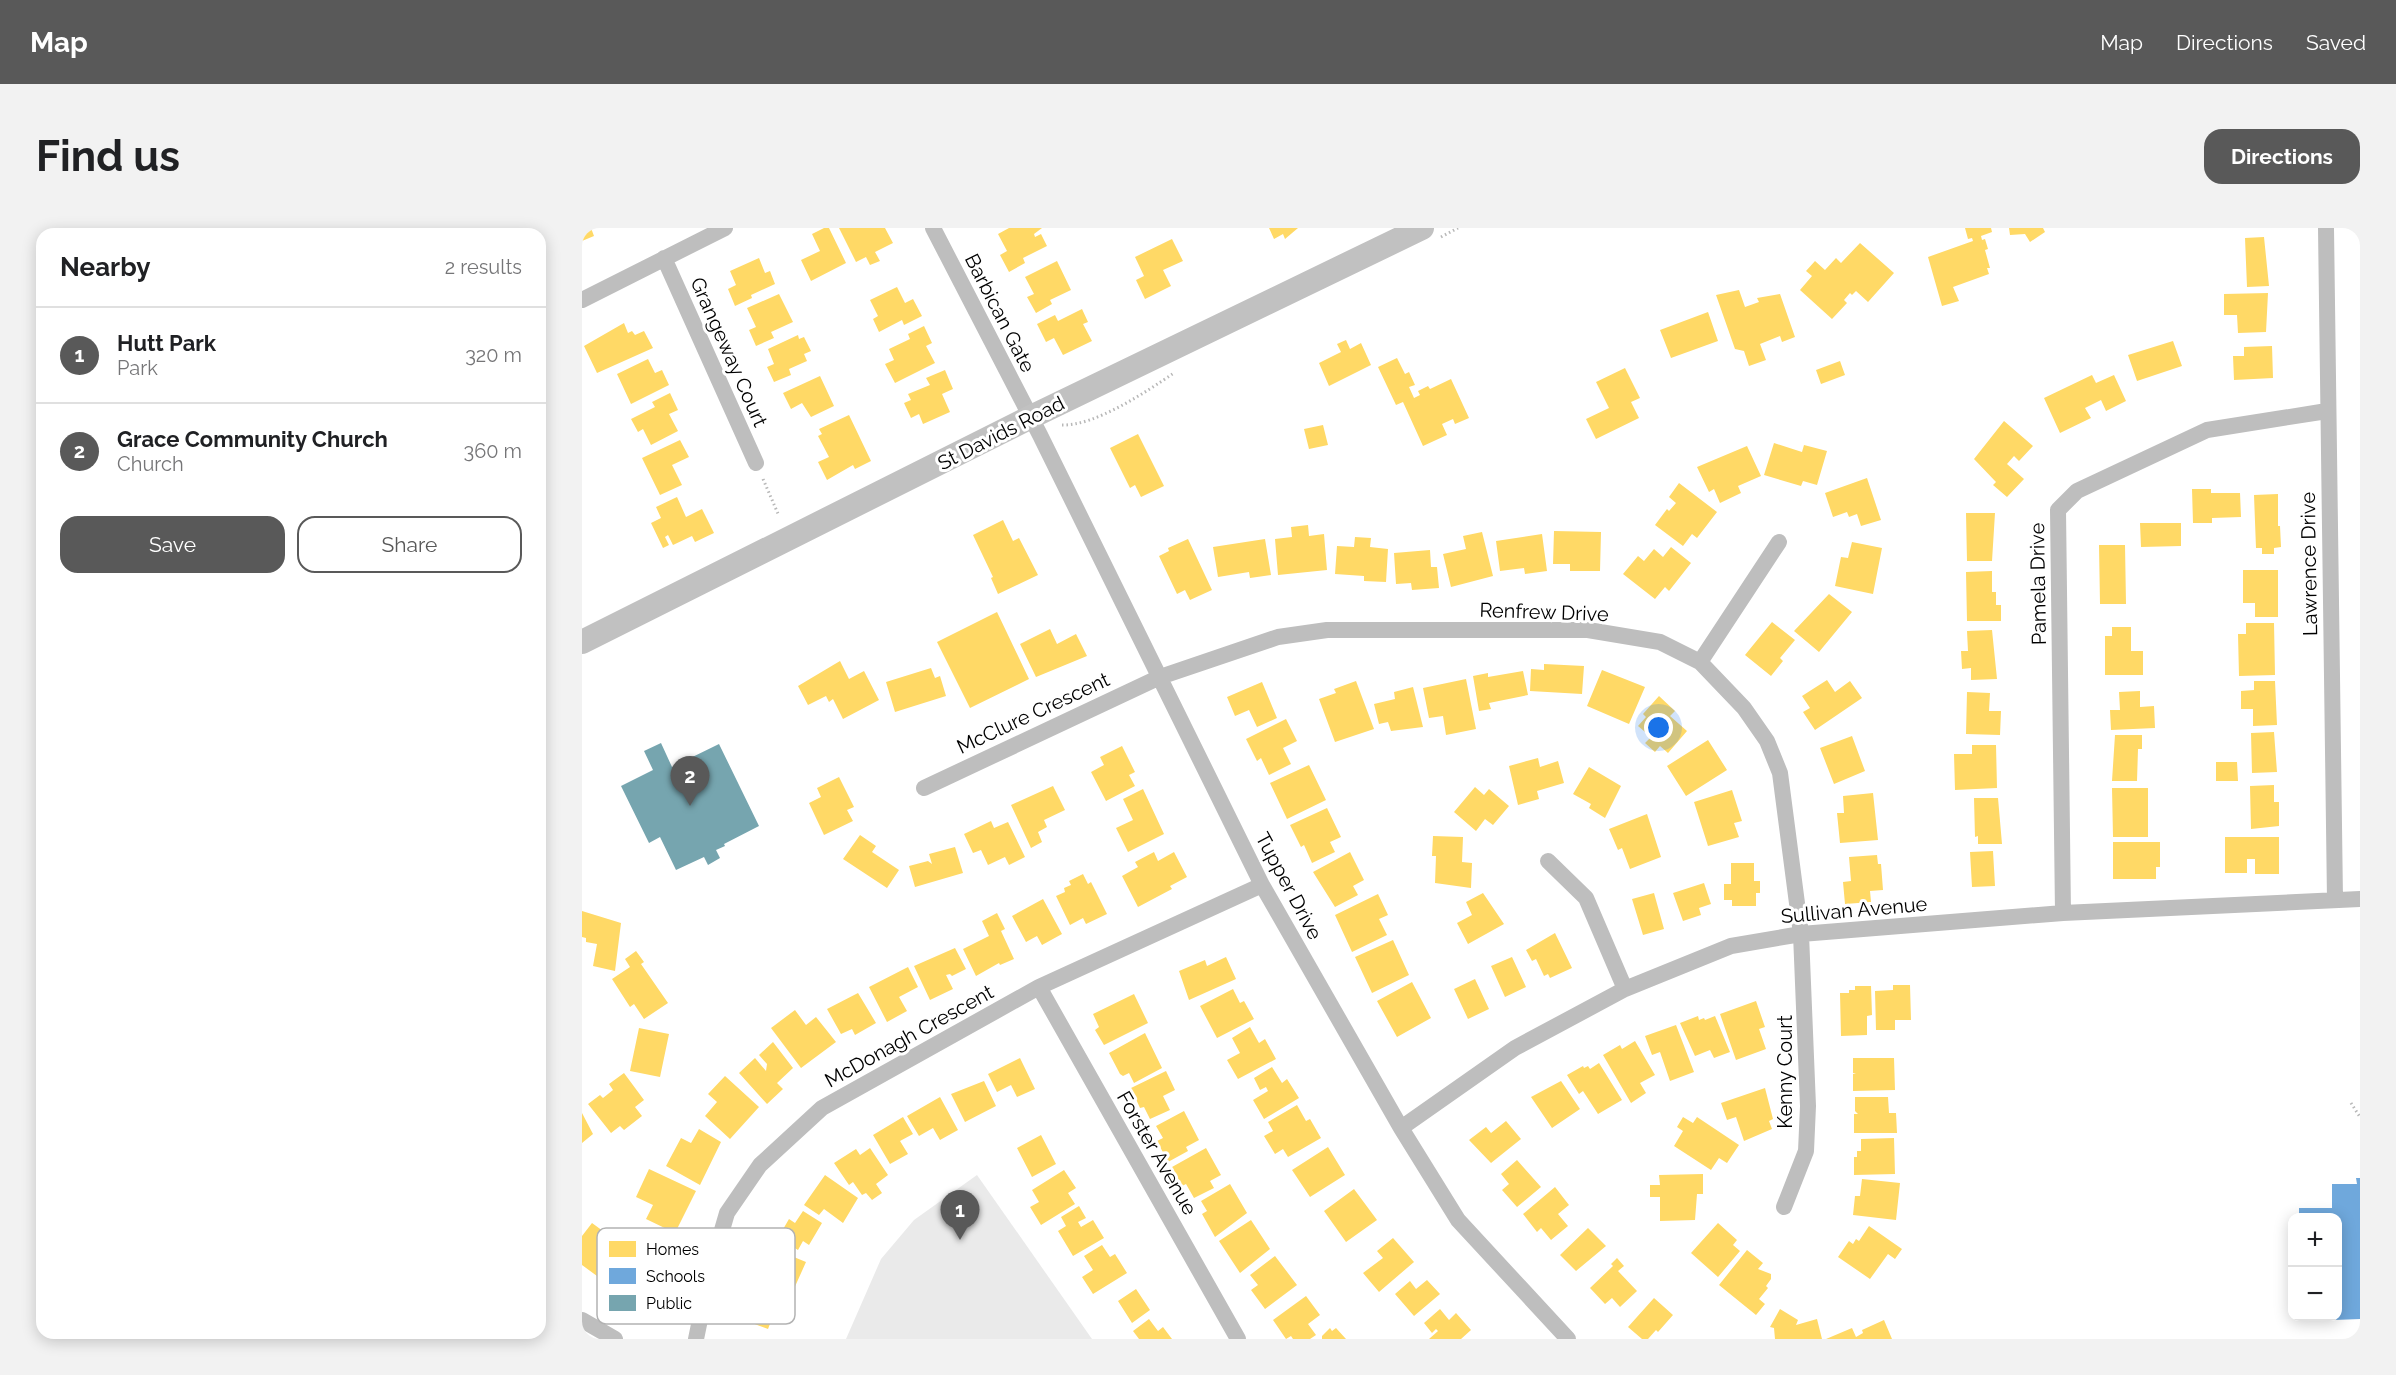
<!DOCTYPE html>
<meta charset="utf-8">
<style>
:root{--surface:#fff;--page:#f2f2f2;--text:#202124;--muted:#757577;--line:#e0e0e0;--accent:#595959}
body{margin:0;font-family:Raleway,sans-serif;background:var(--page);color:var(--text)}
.controls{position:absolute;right:18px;bottom:18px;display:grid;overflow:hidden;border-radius:12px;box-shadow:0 3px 15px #0003}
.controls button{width:54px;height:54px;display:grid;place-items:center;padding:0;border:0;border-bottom:2px solid var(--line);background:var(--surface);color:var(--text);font:30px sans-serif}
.you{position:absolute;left:1077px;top:500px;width:21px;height:21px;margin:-15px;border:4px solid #fff;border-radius:50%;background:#1a73e8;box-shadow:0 0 0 9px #1a73e833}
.badge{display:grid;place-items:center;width:39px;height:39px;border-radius:50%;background:var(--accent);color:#fff;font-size:20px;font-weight:700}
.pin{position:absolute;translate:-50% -50px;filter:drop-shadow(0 2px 3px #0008)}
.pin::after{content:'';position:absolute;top:32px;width:21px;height:18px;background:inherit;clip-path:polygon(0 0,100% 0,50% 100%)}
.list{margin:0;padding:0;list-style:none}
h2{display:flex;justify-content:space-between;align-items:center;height:78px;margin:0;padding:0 24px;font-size:26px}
h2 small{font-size:20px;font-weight:400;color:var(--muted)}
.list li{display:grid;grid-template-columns:39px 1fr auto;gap:18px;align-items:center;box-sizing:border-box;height:96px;padding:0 24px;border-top:2px solid var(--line)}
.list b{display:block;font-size:22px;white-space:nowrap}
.list p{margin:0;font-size:20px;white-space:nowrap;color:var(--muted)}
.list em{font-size:20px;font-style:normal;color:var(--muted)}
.actions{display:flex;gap:12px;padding:18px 24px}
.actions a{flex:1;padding:14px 0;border:2px solid var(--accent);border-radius:18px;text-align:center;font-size:21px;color:var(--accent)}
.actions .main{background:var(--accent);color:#fff}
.map{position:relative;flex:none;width:1778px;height:1111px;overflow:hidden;border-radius:18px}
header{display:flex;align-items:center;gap:36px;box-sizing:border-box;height:84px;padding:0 30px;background:var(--accent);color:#fff}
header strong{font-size:28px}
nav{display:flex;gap:33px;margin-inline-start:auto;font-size:21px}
.intro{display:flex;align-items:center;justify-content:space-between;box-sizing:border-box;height:144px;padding:0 36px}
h1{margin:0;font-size:42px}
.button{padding:15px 27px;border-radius:18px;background:var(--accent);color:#fff;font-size:21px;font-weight:700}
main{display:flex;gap:36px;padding:0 36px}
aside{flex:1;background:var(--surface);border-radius:18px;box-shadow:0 3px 15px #0003}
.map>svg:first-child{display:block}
</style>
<header>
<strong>Map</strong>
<nav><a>Map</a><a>Directions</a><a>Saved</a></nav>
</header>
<div class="intro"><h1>Find us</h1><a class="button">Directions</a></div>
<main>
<aside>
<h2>Nearby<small>2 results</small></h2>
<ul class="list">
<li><span class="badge">1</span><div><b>Hutt Park</b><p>Park</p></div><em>320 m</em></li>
<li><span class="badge">2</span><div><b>Grace Community Church</b><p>Church</p></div><em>360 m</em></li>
</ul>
<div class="actions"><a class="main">Save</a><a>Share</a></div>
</aside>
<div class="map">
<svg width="1778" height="1111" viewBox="0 0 1778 1111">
<rect width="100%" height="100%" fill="#fff"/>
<path fill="#eaeaea" d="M395,947L510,1111H264L299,1031L332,992Z"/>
<path fill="#ffd966" d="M0,0H9L12,8L0,13Z
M242,0H247L264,35L229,53L219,32L238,23L230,6Z
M257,0H303L311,15L293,24L298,33L288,37L284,29L274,34Z
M427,0H460L452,6L453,9L459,6L465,18L441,30L443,35L427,44L418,27L425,23L416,6Z
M687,0H716L703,11L701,6L692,11Z
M1383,0H1409L1410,4L1399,8L1400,12L1403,11L1406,21L1403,22L1408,40H1405L1407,46L1371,59L1377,73L1360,78L1346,29L1391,13L1390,10L1386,11Z
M1427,0H1461L1463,4L1448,14L1443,6L1428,7Z
M1682,9L1687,58L1665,59L1663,10Z
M590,11L601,33L581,42L589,58L563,71L554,52L562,48L553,29Z
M1278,15L1312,45L1286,74L1274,63L1270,67L1268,65L1262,72L1265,75L1250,91L1218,62L1230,48L1224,43L1233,33L1243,42L1254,30L1259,35Z
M177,30L183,45L188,43L193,56L169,67L170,70L153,78L146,61L154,57L148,43Z
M475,33L489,62L468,72L470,76L454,85L445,69L452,66L443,49Z
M315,59L323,75L331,71L340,88L322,97L320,92L297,104L291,91L296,88L288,72Z
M1157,62L1163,79L1177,74L1175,70L1198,66L1213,109L1200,114L1198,108L1178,116L1184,132L1167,138L1162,123L1153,121L1134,67Z
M1686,65L1684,104L1656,105L1655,87H1642V66Z
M197,66L211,94L189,104L192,110L174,118L167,102L174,99L165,80Z
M500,81L506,94L501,96L510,113L481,127L472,110L464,114L455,96L473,87L476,93Z
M1126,84L1136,113L1089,130L1078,102Z
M42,95L46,105L50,103L53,107L62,103L71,120L15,145L2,118Z
M342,98L350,115L344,118L353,135L313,155L303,136L312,132L307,121L328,111L326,106Z
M216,107L217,111L222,109L229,123L222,126L225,133L207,141L209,147L192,154L185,139L192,136L186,121Z
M764,112L768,121L779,115L789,137L747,158L737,135L759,124L755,116Z
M1591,113L1600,138L1555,153L1546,127Z
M1690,118L1691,150L1652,152L1651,128H1662V119Z
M815,130L823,146L827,144L833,157L827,159L832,170L838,167L836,163L846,158L848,161L869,151L887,190L873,196L871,191L860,196L865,207L841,218L821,174L814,177L796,139Z
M66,131L73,145L80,142L87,157L49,176L35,146Z
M1258,133L1263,147L1239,156L1234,142Z
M1043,140L1058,170L1049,174L1057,190L1014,211L1004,191L1027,180L1014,154Z
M363,142L371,161L360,166L368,184L341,196L337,186L329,190L322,175L329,172L326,166L348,157L344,150Z
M1510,147L1514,155L1532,147L1544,173L1524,183L1519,172L1503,180L1509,190L1478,205L1462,170Z
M238,148L252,178L229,189L220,175L209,181L201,165Z
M88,165L96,182L87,186L96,203L69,217L61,201L56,204L49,191L73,179L70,174Z
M267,187L289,233L273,241L271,237L245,252L236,234L247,229L236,208L240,206L237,201Z
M1422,193L1451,218L1437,233L1432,228L1425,236L1442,251L1425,269L1411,257L1414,254L1392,231Z
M741,197L746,217L727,221L722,201Z
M556,206L582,258L559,269L553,257L548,260L528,220Z
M98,212L107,229L90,237L100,257L78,267L60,230Z
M1192,215L1220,224L1222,217L1245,223L1235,257L1221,253L1219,258L1182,247Z
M1165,218L1179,248L1156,258L1159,265L1138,275L1132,261L1127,264L1115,239Z
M1285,250L1299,292L1279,298L1275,286L1267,289L1265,284L1251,289L1243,265Z
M1097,255L1135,284L1115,310L1110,306L1101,318L1073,297L1085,281L1087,283L1094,275L1087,269Z
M1610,261H1629V265H1658L1659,289L1630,290V295H1611Z
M1696,266V298H1698L1699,319L1692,320V326H1680V320H1674L1672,267Z
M95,269L104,289L120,281L132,305L113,314L110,308L91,317L86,307L83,309L87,317L81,320L69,295L79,290L74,279Z
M1384,285H1413L1410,333H1385Z
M421,292L431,313L437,310L456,347L416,366L409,350L411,349L391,307Z
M1558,295H1599V318L1559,319Z
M726,297L727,308L742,306L745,342L696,347L693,311L710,309L709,299Z
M972,303L1019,304L1018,343H988V336H971Z
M900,304L911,348L869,359L861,326L884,321L881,308Z
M960,306L965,343L943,346L942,340L918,343L914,313Z
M773,309L789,310L788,319L806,321L804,354L782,353V348L753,346L755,318L772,319Z
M606,311L630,362L608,372L603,362L595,366L577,328L587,323L586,320Z
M683,311L689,347L668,350L667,344L636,349L631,319Z
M1270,314L1300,320L1291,366L1253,358L1259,329L1266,330Z
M1517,317H1543L1544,376H1518Z
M1089,319L1109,335L1087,363L1083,359L1073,371L1041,346L1056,328L1062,333L1072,321L1081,329Z
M848,322L849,339H855L857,360L830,362L829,355L814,356L812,325Z
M1661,342H1696V389H1673V375H1661Z
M1410,343V364H1414V377H1419V393H1385L1384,344Z
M1247,366L1270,384L1237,424L1212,403Z
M415,384L447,451L388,480L355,414Z
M1190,394L1213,412L1198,430L1201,433L1189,448L1163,427Z
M1664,395H1692L1693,447L1657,448L1656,406H1664Z
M1530,399H1549V423H1561V447H1523V408H1530Z
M468,401L475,416L494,406L505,428L454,449L438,416Z
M1410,402L1415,451L1389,452V440L1380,441L1379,423H1386L1385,403Z
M258,433L267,451L282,443L297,472L261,491L251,471L247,474L244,468L226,477L216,458Z
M962,436L1002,438L1000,466L948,463L949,441L962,442Z
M349,440L353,450L358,448L364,468L313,484L304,454Z
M1020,442L1063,459L1047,496L1005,478Z
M941,443L946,467L907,475L909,481L897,483L891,448L906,445V449Z
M884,451L894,501L864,507L861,488L847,490L841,460Z
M1245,452L1253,464L1268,453L1280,470L1233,502L1221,484L1228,480L1220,468Z
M774,453L792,501L753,514L737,471L754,465L752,461Z
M1672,453H1693L1695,497L1671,498V481H1659V463L1672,462Z
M680,454L695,490L675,499L667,482L653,488L645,469Z
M831,459L841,499L809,503L806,494L797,496L792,476L813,471L812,464Z
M1558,463V479L1572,478L1573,500L1529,502L1528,482H1538L1537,464Z
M1385,464L1408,465L1407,483H1419L1418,507L1384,506Z
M1077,468L1093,483L1088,488L1105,503L1086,525L1078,518L1073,524L1063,515L1069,509L1056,498L1064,489L1061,486Z
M704,491L715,513L701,520L709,536L687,547L679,530L675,533L664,511Z
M1692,504L1695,544L1670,545L1669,505Z
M1533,507H1560V521H1556L1555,553H1530Z
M1270,508L1283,543L1252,556L1238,520Z
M1126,512L1145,542L1104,568L1085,538Z
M1390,517H1414L1415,560L1373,562L1372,526H1390Z
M540,518L553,544L547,547L553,558L524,573L509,544L522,537L518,529Z
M956,530L958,539L976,533L982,555L955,563L957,571L936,577L927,538Z
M1634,534H1655L1656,553H1634Z
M727,537L744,572L705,591L688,555Z
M1007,539L1039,558L1023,590L1007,580L1009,576L991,566Z
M257,549L272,579L265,582L271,593L242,607L227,575L239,569L235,560Z
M1692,557V574H1697V598L1669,601L1668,558Z
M471,558L483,582L462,592L465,599L456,604L460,614L449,620L429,577Z
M893,559L902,567L907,561L927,578L911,597L903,591L894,603L872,584Z
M1530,560H1566V609H1531Z
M561,561L582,606L546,624L534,600L551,592L541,571Z
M1150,562L1160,593L1152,595L1157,609L1126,618L1112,574Z
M1291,565L1296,612L1258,615L1255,585H1262L1261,568Z
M1392,570H1416L1420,616H1396V608L1393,609Z
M745,580L759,609L748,614L753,624L730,635L722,617L719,619L708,597Z
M1065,586L1079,629L1048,641L1040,620L1036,622L1027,601Z
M409,593L412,600L426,594L443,629L427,637L423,629L406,637L399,622L391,625L382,606Z
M278,607L294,618L290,624L317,642L305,660L261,631Z
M851,608L881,609L880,634L890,635L889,660L853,655L854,628H850Z
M1643,609H1697V646H1673V631H1665V645H1643Z
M1531,614H1578V639H1574V651H1531Z
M373,619L381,645L333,659L327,638L346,633L350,636L347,626Z
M1411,623L1413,658L1390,659L1388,624Z
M572,624L576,633L592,624L605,649L588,658L590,661L556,679L540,648L556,639L553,634Z
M768,624L782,652L771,658L776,667L753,679L731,644Z
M1295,627L1296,636H1299L1301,662L1288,663L1289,674L1263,676L1261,654L1269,653L1267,629Z
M1149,635H1172V653H1178V665H1174V678H1150V672H1142V656H1149Z
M501,646L506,656L509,654L525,686L504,696L501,690L488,697L474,668L483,664L482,660L489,657L487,653Z
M1122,655L1129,676L1117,680L1119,687L1101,693L1091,665Z
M901,665L922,696L886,716L875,695L890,687L884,674Z
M1072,665L1082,701L1061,707L1050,671Z
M796,666L806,687L797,691L805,707L770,724L753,687Z
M461,671L480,706L460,717L455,708L444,714L430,688Z
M0,683L39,695L33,743L11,738L15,716L4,714V710L0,709Z
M415,685L423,701L419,703L432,731L418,737L417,735L394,748L381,721L407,708L400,693Z
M973,705L990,740L968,750L966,746L962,748L954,731L950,733L944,722Z
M811,712L827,747L790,765L773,729Z
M373,720L384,741L370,748L368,746L364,747L371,761L348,772L332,738Z
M54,723L62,734L59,736L86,775L62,791L52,776L48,779L30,751L48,739L43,731Z
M644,729L654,751L607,772L597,743L623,732L625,738Z
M930,729L944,759L923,769L909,738Z
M326,739L336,759L317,769L325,783L305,794L287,759Z
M893,751L907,781L886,791L872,761Z
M830,754L849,790L815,809L795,773Z
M1311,757H1328L1329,792H1313V802H1294L1293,763L1311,762Z
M1273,758H1289L1290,787L1285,788V807L1259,808L1258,765H1267V762H1273Z
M651,761L658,775L662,773L672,791L635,810L618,778Z
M276,765L294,795L273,807L270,801L259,806L245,781Z
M552,766L566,795L522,817L513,802L517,799L511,786Z
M1174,773L1183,799L1177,801L1184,821L1154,832L1138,786Z
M213,782L224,797L234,789L254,814L219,840L189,800Z
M1116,788L1117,792L1122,790L1123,792L1133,788L1148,824L1132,830L1128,822L1113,828L1098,795Z
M1094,797L1112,844L1088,853L1078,824L1070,827L1063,808Z
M668,799L677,815L683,811L694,831L656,851L645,832L658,825L650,810Z
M57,800L87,806L78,849L48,843Z
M563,805L580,840L552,855L547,845L541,848L538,846L527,825Z
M1053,813L1073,847L1058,855L1064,865L1049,875L1021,827L1038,817L1040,821Z
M191,814L211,840L195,855L201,861L185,876L157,845L173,830L184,843L185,836L177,827Z
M438,830L453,861L435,869L429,857L415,864L406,846Z
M1271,830H1312L1313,862L1271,863V846L1274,845H1271Z
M1017,835L1040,872L1016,886L1001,863L997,866L985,847L1001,838L1002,840L1006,838L1008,841Z
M690,839L700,855L705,851L717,870L682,891L671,872L686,863L684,859L678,862L672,850Z
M584,843L593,862L581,868L588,882L568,891L562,879L558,880L549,860Z
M42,845L62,872L53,879L60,888L42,902L38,898L29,905L6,876L18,867L21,870L31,862L27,856Z
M143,848L177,879L148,911L123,888L135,874L126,866Z
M402,853L414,878L383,894L369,866Z
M979,853L998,881L970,900L949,869Z
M1183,860L1191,891L1187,893L1190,901L1162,913L1154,889L1145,892L1139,875Z
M358,869L376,902L358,912L351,900L337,908L325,888Z
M1273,869H1306L1307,885H1314L1315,905H1272V886H1276L1273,883Z
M715,877L724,893L728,891L739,910L706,929L701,921L693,926L682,908L691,903L686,894Z
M602,883L617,912L604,919L606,923L586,934L575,913L581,910L574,898Z
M0,885L11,906L0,915Z
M321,889L331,906L318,913L326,926L308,936L291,907Z
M1101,889L1111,895L1115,889L1157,917L1145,935L1137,930L1129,942L1092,918L1101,903L1095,899Z
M924,893L939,911L909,935L887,912L904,899L909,905Z
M117,901L139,914L118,957L84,938L99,910L109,915Z
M459,907L474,936L450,949L435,920Z
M1312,910L1313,946L1272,947V929H1275V923H1279V911Z
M746,919L763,947L728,969L710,942Z
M288,920L306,947L294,956L300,965L290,972L284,965L280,967L271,954L267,957L252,935L274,921L278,927Z
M624,920L639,947L628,953L632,960L612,970L604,956L600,958L590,939Z
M935,932L959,959L935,979L920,962L927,956L919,946Z
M67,941L114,963L93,1005L64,991L71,977L54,969Z
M482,942L494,960L486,965L493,976L459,997L448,979L457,974L450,962Z
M1121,946V966H1115L1113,992L1078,993V969H1068V957H1078L1077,947Z
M243,947L276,970L261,995L242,981L237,987L222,977Z
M1280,951L1318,955L1314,992L1271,987L1273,968H1278Z
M648,956L665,985L633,1009L620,986L625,983L619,973Z
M973,959L987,977L976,986L986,998L969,1012L959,1000L955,1004L941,986Z
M772,961L795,992L764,1014L742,983Z
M497,978L504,990L496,994L499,999L511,992L522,1010L491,1028L476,1003L484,998L479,989Z
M221,983L240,995L227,1017L221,1013L216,1022L196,1010L207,991L213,995Z
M669,992L688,1021L658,1045L637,1013Z
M10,995L36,1014L15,1048L0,1037V1008Z
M1136,995L1155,1012L1151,1017L1158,1023L1136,1049L1109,1025Z
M1287,998L1320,1021L1313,1031L1306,1026L1288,1051L1256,1029L1267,1013L1271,1016L1274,1011L1277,1013Z
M1006,1000L1024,1018L994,1043L978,1027Z
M811,1010L832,1034L797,1064L781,1045L801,1030L795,1023Z
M520,1017L528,1029L533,1026L545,1045L511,1066L500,1049L511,1042L502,1028Z
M190,1020L224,1034L211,1063L178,1049Z
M1165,1022L1181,1035L1176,1041L1189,1046V1051L1184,1058L1186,1060L1177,1071L1183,1076L1174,1087L1137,1057Z
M693,1028L715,1057L683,1081L669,1062L676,1057L668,1047Z
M1035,1030L1042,1038L1036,1043L1055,1063L1038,1079L1030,1070L1023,1076L1008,1060L1031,1038L1029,1036Z
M845,1052L858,1066L832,1088L813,1066L828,1053L834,1061Z
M174,1059L212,1073L204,1093L191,1088L186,1101L167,1094L172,1081L166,1080Z
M554,1061L568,1082L550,1095L536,1073Z
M724,1068L738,1087L726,1096L734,1107L728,1111H711L709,1108L704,1111L691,1092Z
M1072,1070L1091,1087L1076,1104L1074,1102L1066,1111H1060L1046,1099Z
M858,1081L867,1092L874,1085L889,1102L879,1111H847L856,1103L854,1101L850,1105L842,1095Z
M1198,1081L1216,1092L1214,1097L1235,1091L1240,1111H1193L1192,1100L1188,1099Z
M567,1091L576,1103L581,1099L590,1111H557L551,1103Z
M1302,1092L1310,1111H1244L1270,1100L1274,1109L1281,1105L1280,1102Z
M748,1100L750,1103L754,1100L764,1111H740V1108Z"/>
<path fill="#6fa8dc" d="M1774,950H1778V1091L1752,1092V1088H1756V990H1717V980H1750V956H1775Z"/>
<path fill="#76a5af" d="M79,515L90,539L137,516L177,598L142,616L143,618L134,622L138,630L126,637L122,629L94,642L78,609L67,615L39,558L71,542L62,523Z"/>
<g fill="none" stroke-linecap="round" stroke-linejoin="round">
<path stroke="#b8b8b8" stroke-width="3" stroke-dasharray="1.5 3" stroke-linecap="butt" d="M859,9L876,0
M480,197C513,198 564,164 592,145
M181,251L197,288
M1769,875L1778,889"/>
<path stroke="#bebebe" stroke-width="16" d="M351,0L458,207L680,657L819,900L876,992L986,1111
M1744,0L1753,672
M82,30L174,235
M0,72L143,0
M1118,434L1197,314
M342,560L578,449L696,409L745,402H1006L1078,414L1118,434L1162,480L1185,513L1198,545L1219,706L1226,878L1224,923L1202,979
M966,633L1004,670L1043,761
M1481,685L1476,282L1495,263L1625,202L1745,183
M457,759L656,1111
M819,900L933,820L1043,761L1149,718L1219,706L1481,685L1778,671
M0,1092L33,1111
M114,1111L128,1043L145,985L178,937L240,880L457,759L680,657"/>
<path stroke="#c1c1c1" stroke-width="24" d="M0,414L449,189L840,0"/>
</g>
<g text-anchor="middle" stroke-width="6" stroke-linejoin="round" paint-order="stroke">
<g font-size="20" fill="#000" stroke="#fff">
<text transform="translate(418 85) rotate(63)" y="7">Barbican Gate</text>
<text transform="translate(147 124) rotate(66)" y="7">Grangeway Court</text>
<text transform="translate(419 205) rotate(-27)" y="7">St Davids Road</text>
<text transform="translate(1727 336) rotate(-91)" y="7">Lawrence Drive</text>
<text transform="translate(1456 356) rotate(-91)" y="7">Pamela Drive</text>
<text transform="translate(962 384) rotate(2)" y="7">Renfrew Drive</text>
<text transform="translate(451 485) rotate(-25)" y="7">McClure Crescent</text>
<text transform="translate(707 658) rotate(62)" y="7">Tupper Drive</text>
<text transform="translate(1272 682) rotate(-5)" y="7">Sullivan Avenue</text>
<text transform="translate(327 808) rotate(-29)" y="7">McDonagh Crescent</text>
<text transform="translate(1203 844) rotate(-90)" y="7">Kenny Court</text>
<text transform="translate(575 925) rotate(60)" y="7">Forster Avenue</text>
</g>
</g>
<rect x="15" y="1000" width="198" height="96" rx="9" fill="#fff" stroke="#b2b2b2" stroke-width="1.5"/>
<rect x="27" y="1013" width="27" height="16" fill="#ffd966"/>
<rect x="27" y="1040" width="27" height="16" fill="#6fa8dc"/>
<rect x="27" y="1067" width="27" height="16" fill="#76a5af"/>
<g font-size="16" fill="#000">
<text x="64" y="1027">Homes</text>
<text x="64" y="1054">Schools</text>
<text x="64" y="1081">Public</text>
</g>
</svg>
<div class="controls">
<button>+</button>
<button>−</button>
</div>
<div class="you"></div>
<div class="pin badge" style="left:378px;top:1012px">1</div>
<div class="pin badge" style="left:108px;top:578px">2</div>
</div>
</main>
